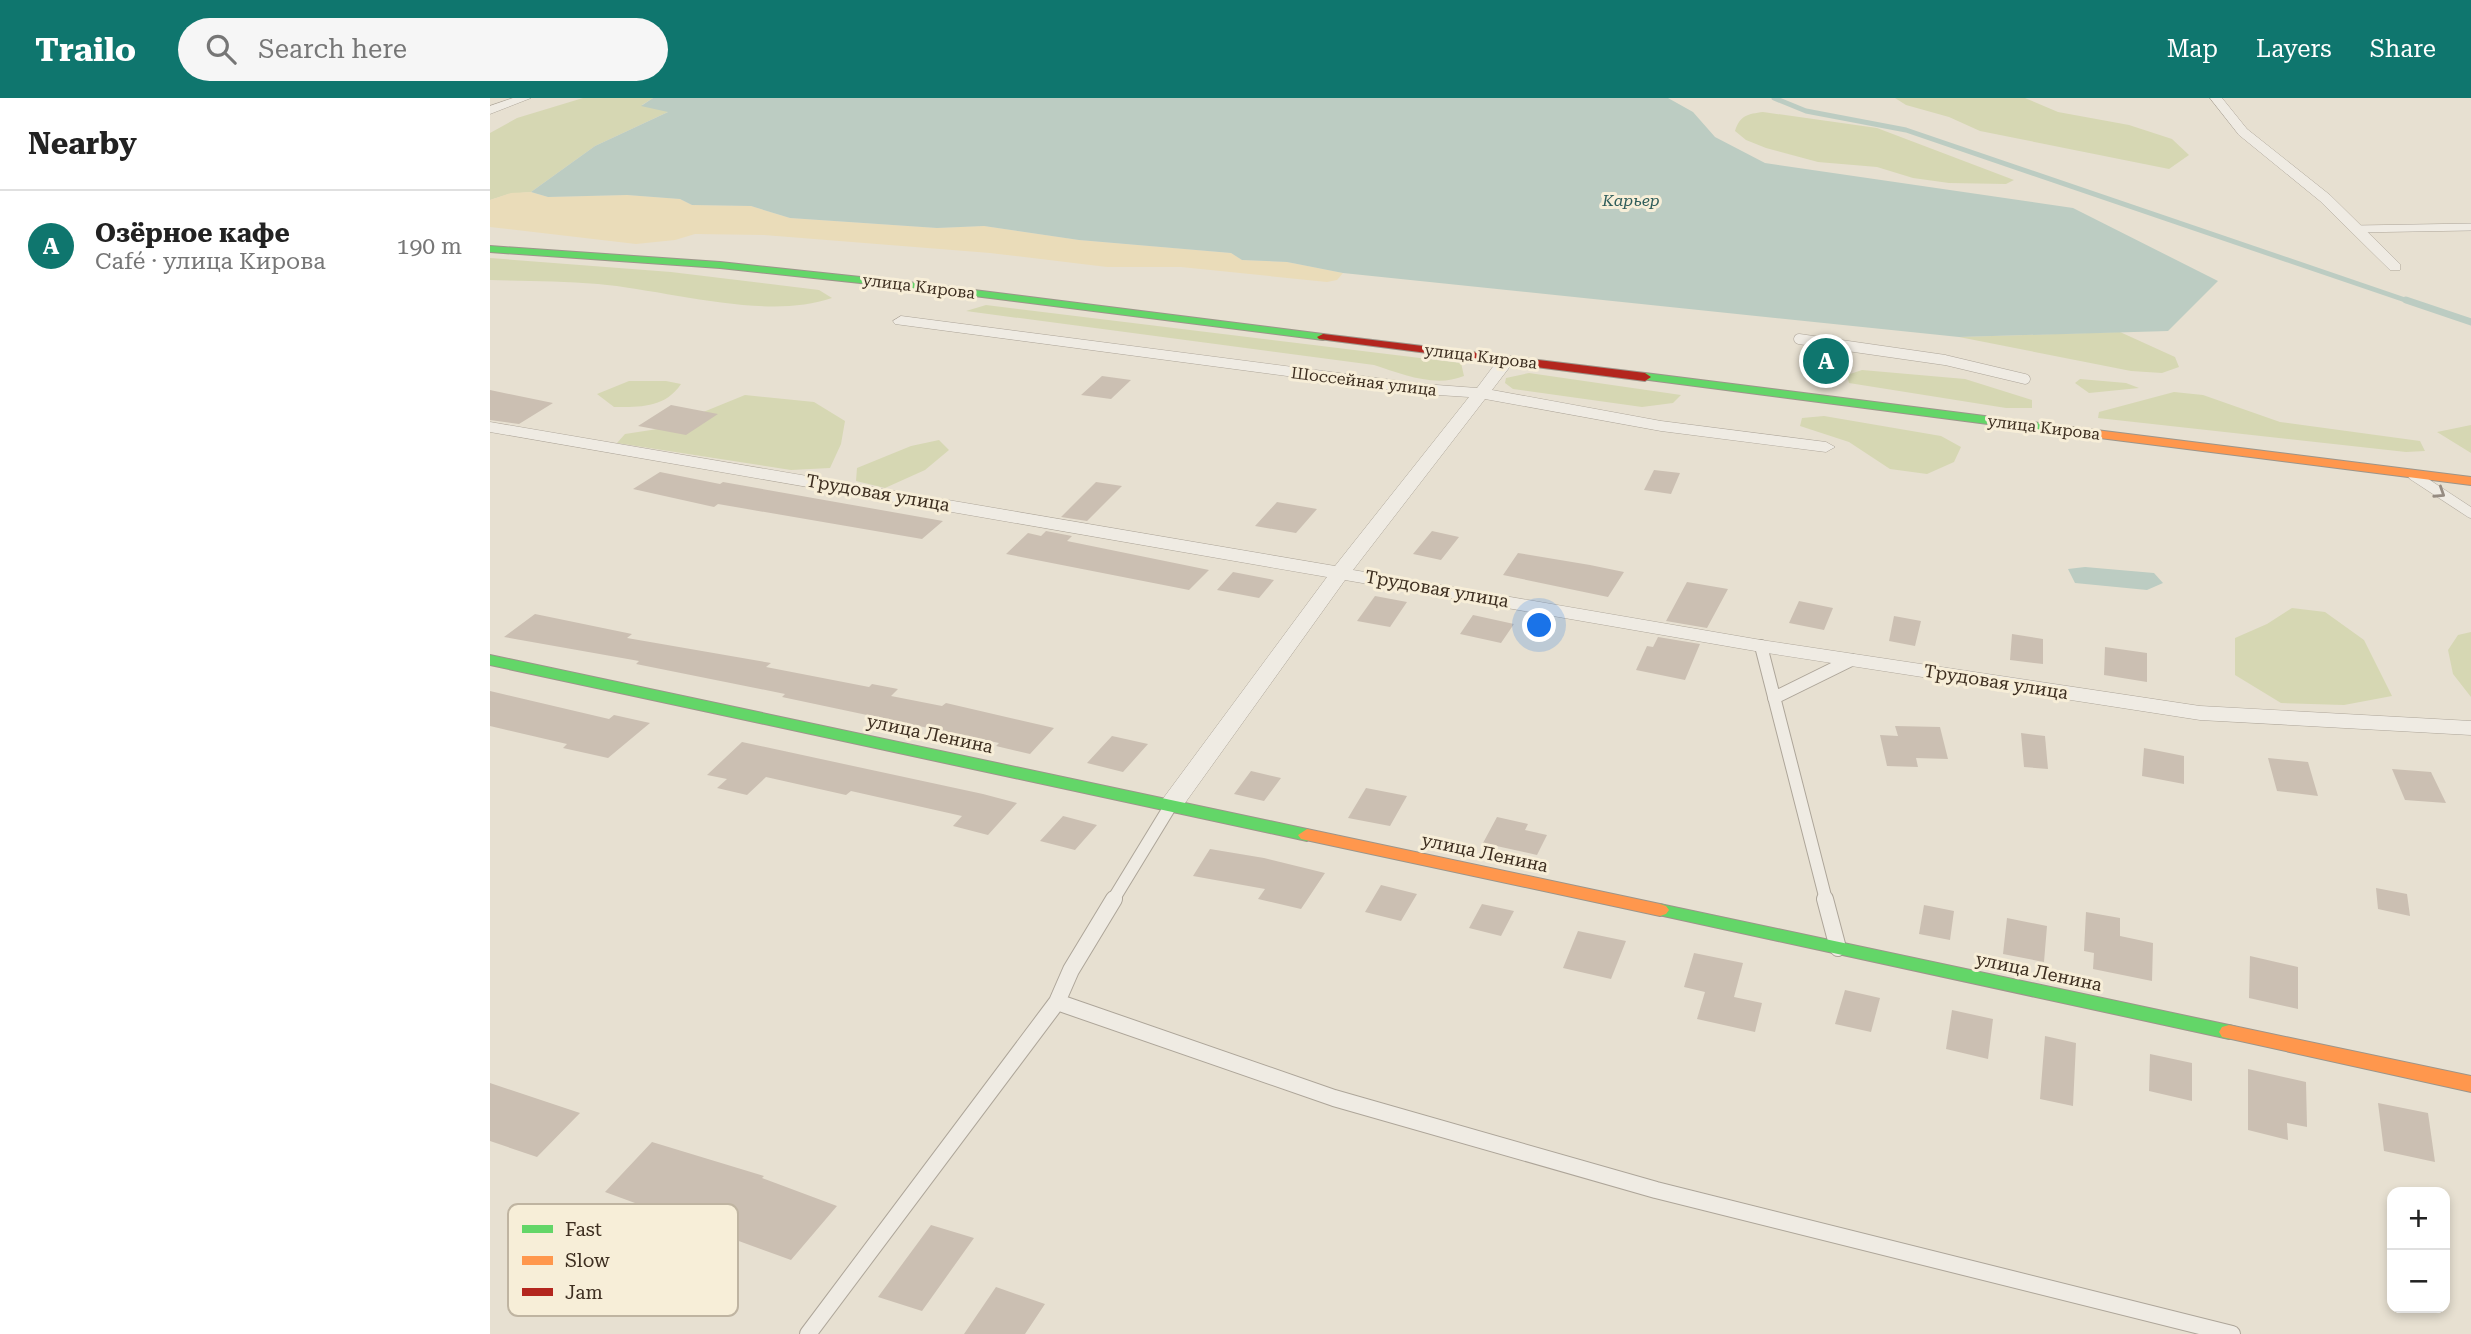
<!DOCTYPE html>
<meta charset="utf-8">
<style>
:root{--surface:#fff;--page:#f6f6f6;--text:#222;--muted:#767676;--line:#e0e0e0;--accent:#0f766e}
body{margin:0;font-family:"Roboto Serif",serif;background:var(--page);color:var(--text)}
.controls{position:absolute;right:21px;bottom:21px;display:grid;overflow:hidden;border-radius:14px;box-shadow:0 4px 10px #0003}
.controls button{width:63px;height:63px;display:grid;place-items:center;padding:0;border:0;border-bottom:2px solid var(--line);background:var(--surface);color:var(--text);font:35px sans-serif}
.you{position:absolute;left:1050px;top:528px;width:24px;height:24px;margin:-18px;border:5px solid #fff;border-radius:50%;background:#1a73e8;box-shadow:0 0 0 10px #1a73e833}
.badge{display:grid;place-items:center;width:46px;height:46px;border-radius:50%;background:var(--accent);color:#fff;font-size:23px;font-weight:700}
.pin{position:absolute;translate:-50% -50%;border:4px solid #fff;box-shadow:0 2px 7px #0006}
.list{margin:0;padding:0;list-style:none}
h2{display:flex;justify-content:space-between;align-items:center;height:91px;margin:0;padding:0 28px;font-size:30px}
h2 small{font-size:23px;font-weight:400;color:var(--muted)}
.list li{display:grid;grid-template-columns:46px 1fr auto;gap:21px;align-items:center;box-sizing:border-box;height:112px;padding:0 28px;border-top:2px solid var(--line)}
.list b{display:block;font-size:26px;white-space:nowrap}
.list p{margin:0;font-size:23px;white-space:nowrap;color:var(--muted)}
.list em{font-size:23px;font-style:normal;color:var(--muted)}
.icon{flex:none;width:38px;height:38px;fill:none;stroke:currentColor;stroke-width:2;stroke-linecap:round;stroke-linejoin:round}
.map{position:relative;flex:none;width:1981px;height:1236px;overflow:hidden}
header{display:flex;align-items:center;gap:42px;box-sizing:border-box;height:98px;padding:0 35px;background:var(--accent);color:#fff}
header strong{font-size:33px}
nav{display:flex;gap:38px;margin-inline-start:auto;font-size:24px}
.search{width:490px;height:63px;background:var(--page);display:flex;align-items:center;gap:18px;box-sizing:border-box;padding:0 24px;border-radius:38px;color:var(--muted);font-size:26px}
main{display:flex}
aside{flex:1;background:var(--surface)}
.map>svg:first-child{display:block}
</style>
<header>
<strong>Trailo</strong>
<div class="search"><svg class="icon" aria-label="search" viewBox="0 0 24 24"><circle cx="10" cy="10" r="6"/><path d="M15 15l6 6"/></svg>Search here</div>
<nav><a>Map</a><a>Layers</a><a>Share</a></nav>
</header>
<main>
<aside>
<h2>Nearby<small></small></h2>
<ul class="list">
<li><span class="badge">A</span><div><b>Озёрное кафе</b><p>Café · улица Кирова</p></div><em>190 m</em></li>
</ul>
</aside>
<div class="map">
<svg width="1981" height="1236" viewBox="0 0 1981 1236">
<rect width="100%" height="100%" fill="#e7e0d1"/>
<path fill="#d6d7b3" d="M93,0H163L152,7L180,13L105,48L41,94L19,96L0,102V35L27,20Z
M1405,0H1535L1568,14L1639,27L1682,41L1699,57L1679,71L1490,33L1459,19L1416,7Z
M1273,14L1387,30L1524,82L1516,86L1459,85L1423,80L1387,69L1328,64L1276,50L1256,42L1245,33C1250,17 1258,16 1273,14Z
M0,160L181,174L329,192L342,200C276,223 177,192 108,186C72,183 36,183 0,182Z
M496,207L971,265L974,278C945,290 912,276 884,267L476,213Z
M1630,234L1685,259L1689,269L1672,275L1641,273L1469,239Z
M1372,272L1475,281L1542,302V310H1516L1359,285L1357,277Z
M1039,275L1191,297L1183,305L1152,309L1023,291L1015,285L1016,280Z
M1590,281L1636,285L1649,290L1599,295L1585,285Z
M139,283H176L191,286C175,310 150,309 124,309L107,296Z
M1684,294L1713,297L1790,324L1930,343L1935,353L1916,354L1608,320L1609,314Z
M255,297L324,304L355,323L351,346L340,370L301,372L127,345L135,336L174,330Z
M1334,318L1451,338L1471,349L1464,364L1437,376L1400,371L1359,344L1310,328L1312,320Z
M1981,327V355L1947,334Z
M449,342L459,352L435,372L395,390L366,383L367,370L421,348Z
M1802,510L1835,514L1874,542L1902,598L1854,607L1791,605L1745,577V540L1777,526Z
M1981,534V599L1963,576L1958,552L1968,537Z"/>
<path fill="#eadcb9" d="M41,94L58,99L137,97L190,101L202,107L261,108L300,120L447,130L494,128L589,142L741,155L752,162L797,164L853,175L847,182L837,184L691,169H617L500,155L274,137L205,136L185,142L146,146L0,129V102L21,95Z"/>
<path fill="#bcccc2" d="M163,0H1178L1203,14L1225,39L1275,65L1583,110L1728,183L1678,233L1469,239L853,175L797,164L752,162L741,155L589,142L494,128L447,130L300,120L261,108L202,107L190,101L137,97L58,99L41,94L105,48L178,14L151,8Z
M1595,469L1664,475L1673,485L1657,492L1585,485L1578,471Z"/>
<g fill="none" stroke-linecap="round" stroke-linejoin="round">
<path stroke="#bcccc2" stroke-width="5" d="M1284,0L1316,13L1416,32L1921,204"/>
<path stroke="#bcccc2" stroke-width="7" d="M1916,202L1981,224"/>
</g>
<path fill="#cbbfb2" d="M612,278L641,282L621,301L591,297Z
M0,292L63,305L29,326L0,322Z
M181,307L228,316L196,337L148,328Z
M1164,372L1190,375L1181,396L1154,392Z
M170,374L230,386L233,384L453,423L432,441L228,406L224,409L143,391Z
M606,384L632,388L597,423L571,419Z
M787,404L827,411L806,435L765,428Z
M556,433L582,438L577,443L719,472L699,492L516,456L538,435L551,438Z
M942,433L969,439L951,462L923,456Z
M1028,455L1100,467L1134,474L1118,499L1013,477Z
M743,474L784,482L769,500L727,492Z
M1197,484L1238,491L1217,530L1176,523Z
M885,498L917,504L900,529L867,523Z
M1309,503L1343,510L1334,532L1299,525Z
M45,516L142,536L137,540L281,565L276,569L379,589L382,586L408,591L401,598L452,608L456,605L564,630L540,656L506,648L509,645L292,599L295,596L146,566L149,563L14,539Z
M983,517L1024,526L1011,545L970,536Z
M1404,518L1431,523L1425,548L1399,543Z
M1522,536L1553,541V566L1520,562Z
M1168,539L1210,546L1195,582L1146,572L1157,548L1163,549Z
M1615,549L1657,555V584L1614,577Z
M0,593L119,621L124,617L160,625L118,660L73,650L77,646L0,628Z
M1405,628L1450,629L1458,661L1426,660L1428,669L1397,668L1390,637L1408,638Z
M1531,635L1555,638L1558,671L1534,669Z
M622,638L658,646L633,674L597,665Z
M252,644L493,696L527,705L498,737L463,728L472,718L361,693L356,697L276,679L257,697L227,690L237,681L217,677Z
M1654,650L1694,658V686L1652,678Z
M1778,660L1818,664L1828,698L1787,693Z
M1902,671L1941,674L1956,705L1915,702Z
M761,673L791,680L774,703L744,696Z
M876,690L917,698L900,728L858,720Z
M573,718L607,727L585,752L550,743Z
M1007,719L1038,726L1035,732L1057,737L1047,757L993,745Z
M720,751L774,760L835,775L811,811L768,801L775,791L703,778Z
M891,787L927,796L911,823L875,814Z
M1886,790L1917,796L1920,818L1888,811Z
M992,806L1024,813L1011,838L979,830Z
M1434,807L1464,813L1460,842L1429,836Z
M1596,814L1630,820V838L1663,845L1662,883L1603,871L1604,855L1594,853Z
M1517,820L1557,828L1554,864L1513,856Z
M1088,833L1136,843L1121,881L1073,870Z
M1204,855L1253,865L1244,899L1272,905L1265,934L1207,921L1215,894L1194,889Z
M1760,858L1808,869V911L1759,900Z
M1355,892L1390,900L1381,934L1345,926Z
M1462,912L1503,921L1498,961L1456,951Z
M1555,938L1586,945L1583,1008L1550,1001Z
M1660,956L1702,965V1003L1659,993Z
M1758,971L1816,984L1817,1029L1797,1025L1798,1042L1758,1032Z
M0,985L90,1015L47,1059L0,1043Z
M1888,1005L1938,1015L1945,1064L1894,1053Z
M162,1044L274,1078L272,1080L347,1108L301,1162L115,1094Z
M441,1127L484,1140L432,1213L388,1199Z
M506,1189L555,1206L535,1236H474Z"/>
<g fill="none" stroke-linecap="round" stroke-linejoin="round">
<g stroke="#ada599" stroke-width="8">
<path id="lane-far3" d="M1866,131L1981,129"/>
</g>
<g stroke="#ada599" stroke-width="11">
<path id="lane-far2" d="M1309,241L1455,262L1535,281
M1923,377L1981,415"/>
</g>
<g stroke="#ada599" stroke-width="14">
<path id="lane-far1" d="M1271,548L1336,802
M1284,600L1361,562
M623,802L681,707"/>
</g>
<g stroke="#ada599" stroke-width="18">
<path id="lane" d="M1335,801L1348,850
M567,904L844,1000L1166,1092L1742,1236
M318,1236L567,904L581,872L624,801"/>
</g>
<g stroke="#ada599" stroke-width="1">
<path id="street" d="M23,0H41L0,16V8Z
M1720,0H1732L1757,31L1840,97L1910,166V172H1900L1830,103L1749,37Z
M411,218L933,286L987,290L1011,258L1017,257L1025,262L1002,292L1171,323L1336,344L1345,349L1336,354L1171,333L995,301L863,472L1271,542L1710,608L1981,623V637L1710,622L1271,554L855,482L690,712H672L669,707L672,702L837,479L0,334V324L845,468L979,299L933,296L405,226L403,223Z"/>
</g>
<g stroke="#9c958a" stroke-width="2">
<path id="fast" d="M0,148L230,164L436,186L833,236L839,239L833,242L436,192L230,170L0,154Z
M1155,275L1582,329L1588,333L1582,337L1151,281L1149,279Z
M0,557L817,731L826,737L817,743L0,567Z
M1170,806L1739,927L1746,929L1749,934L1746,939L1739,941L1164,816L1161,812L1164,808Z"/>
</g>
<g stroke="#9c958a" stroke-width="2">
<path id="slow" d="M1582,329L1981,379V387L1578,336V330Z
M817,731L1170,806L1176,808L1179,812L1176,816L1170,818L811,741L808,737Z
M1739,927L1981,978V994L1732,939L1729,934L1732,929Z"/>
</g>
<g stroke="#9c958a" stroke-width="2">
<path id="jam" d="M833,236L1155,275L1161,279L1155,283L829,241L827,239Z"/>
</g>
<use href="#lane-far3" stroke="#efebe3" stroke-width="7"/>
<use href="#lane-far2" stroke="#efebe3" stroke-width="10"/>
<use href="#lane-far1" stroke="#efebe3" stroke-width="12"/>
<use href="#lane" stroke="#efebe3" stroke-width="16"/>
<use href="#street" fill="#efebe3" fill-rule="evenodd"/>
<use href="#fast" fill="#63d668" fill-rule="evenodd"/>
<use href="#slow" fill="#ff974d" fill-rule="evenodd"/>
<use href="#jam" fill="#b3261e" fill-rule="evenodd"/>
</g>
<defs><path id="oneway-chevron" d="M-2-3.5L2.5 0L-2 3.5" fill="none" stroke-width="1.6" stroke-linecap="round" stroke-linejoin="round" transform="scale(1.75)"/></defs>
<use stroke="#968c82" href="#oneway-chevron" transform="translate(1950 395) rotate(33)"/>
<g text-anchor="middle" stroke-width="6" stroke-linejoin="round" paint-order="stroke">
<g font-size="16" font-style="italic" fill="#2f5d5a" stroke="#f7eed8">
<text x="1141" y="108">Карьер</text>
</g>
<g font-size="16" fill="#3d2e20" stroke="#f7eed8">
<text transform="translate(429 188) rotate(7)" y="6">улица Кирова</text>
<text transform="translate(991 258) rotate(7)" y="6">улица Кирова</text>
<text transform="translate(874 283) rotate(7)" y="6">Шоссейная улица</text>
<text transform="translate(1554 329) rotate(7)" y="6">улица Кирова</text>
</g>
<g font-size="18" fill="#3d2e20" stroke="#f7eed8">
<text transform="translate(388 395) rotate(10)" y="6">Трудовая улица</text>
<text transform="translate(947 491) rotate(10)" y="6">Трудовая улица</text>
<text transform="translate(1506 584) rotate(9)" y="6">Трудовая улица</text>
<text transform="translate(440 636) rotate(12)" y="6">улица Ленина</text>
<text transform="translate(995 755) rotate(12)" y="6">улица Ленина</text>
<text transform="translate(1549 874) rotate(12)" y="6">улица Ленина</text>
</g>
</g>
<rect x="18" y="1106" width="230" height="112" rx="10" fill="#f7eed8" stroke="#bfb4a1" stroke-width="2"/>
<rect x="32" y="1127" width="31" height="8" fill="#63d668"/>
<rect x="32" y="1158" width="31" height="9" fill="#ff974d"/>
<rect x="32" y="1190" width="31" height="8" fill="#b3261e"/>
<g font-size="19" fill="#3d2e20">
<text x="75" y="1138">Fast</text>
<text x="75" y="1169">Slow</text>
<text x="75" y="1201">Jam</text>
</g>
</svg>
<div class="controls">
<button>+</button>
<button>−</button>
</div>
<div class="you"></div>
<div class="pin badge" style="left:1336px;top:263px">A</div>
</div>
</main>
